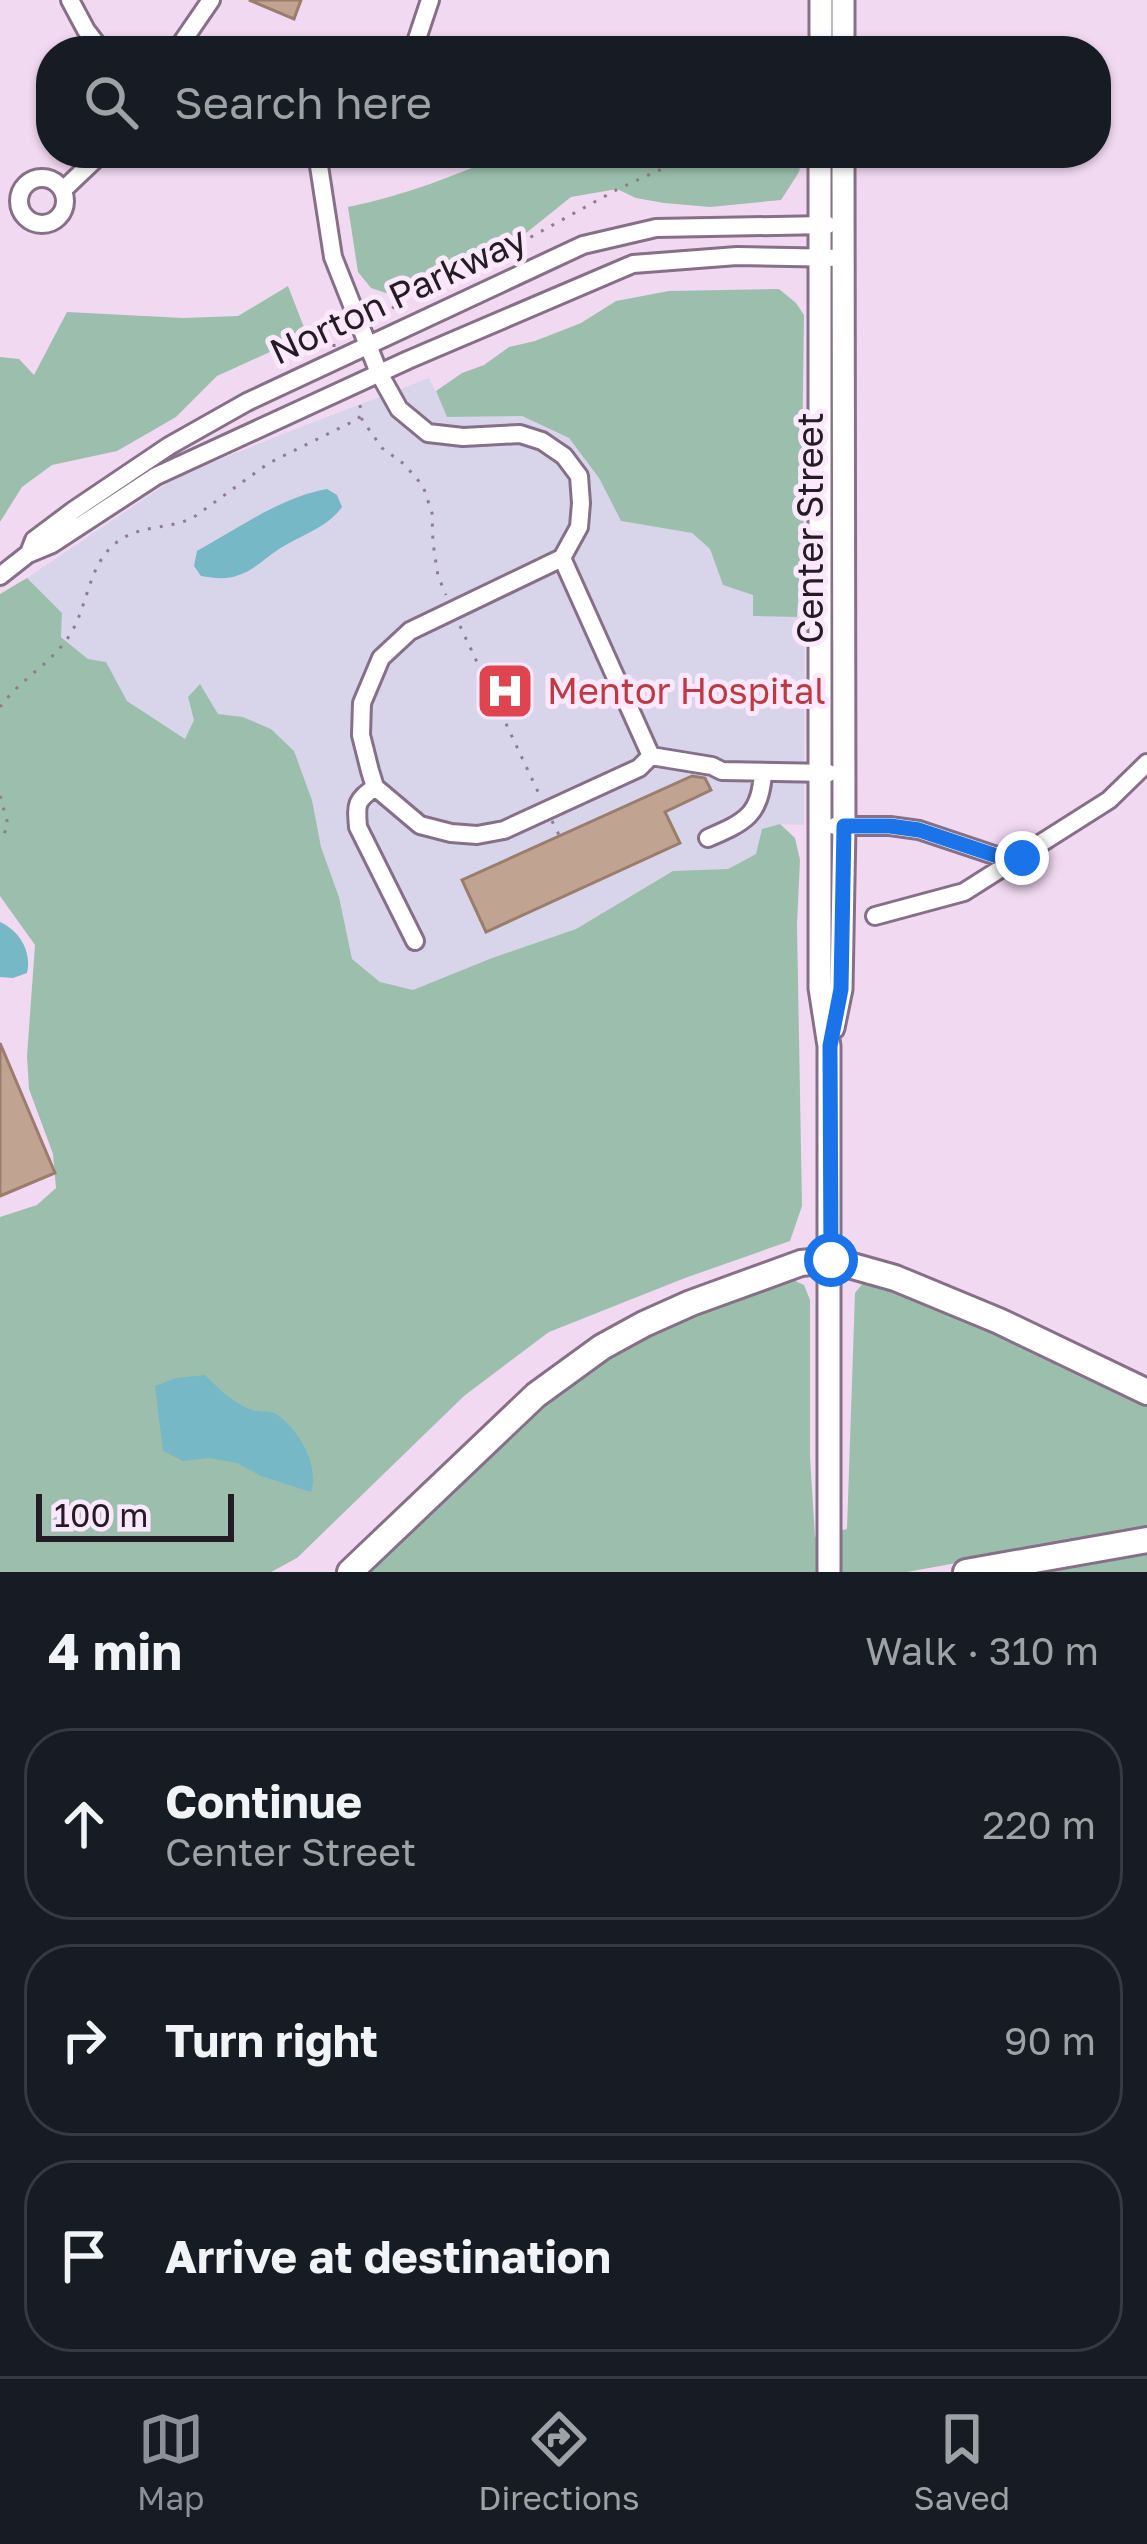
<!DOCTYPE html>
<meta charset="utf-8">
<style>
:root{--surface:#171b24;--page:#242831;--text:#f1f3f6;--muted:#9ea1a6;--line:#363941;--accent:#8c9099}
body{margin:0;font-family:"Golos Text",sans-serif;background:var(--page);color:var(--text)}
.scale{position:absolute;left:36px;bottom:30px;width:198px;box-sizing:border-box;padding-left:12px;border:6px solid #241b24;border-top:0;font-size:33px;line-height:42px;white-space:nowrap;color:#241b24;-webkit-text-stroke:9px #fce8fc;paint-order:stroke}
.stop{position:absolute;width:36px;height:36px;margin:-27px;border:9px solid #1a73e8;border-radius:50%;background:#fff}
.stop.end{background:#1a73e8;border-color:#fff;box-shadow:0 3px 12px #0008}
.list{margin:0;padding:0;list-style:none}
h2{display:flex;justify-content:space-between;align-items:center;height:156px;margin:0;padding:0 48px;font-size:51px}
h2 small{font-size:39px;font-weight:400;color:var(--muted)}
.list li{display:grid;grid-template-columns:78px 1fr auto;gap:36px;align-items:center;box-sizing:border-box;height:192px;margin:0 24px 24px;padding:0 24px;border:3px solid var(--line);border-radius:48px}
.list b{display:block;font-size:45px;white-space:nowrap}
.list p{margin:0;font-size:39px;white-space:nowrap;color:var(--muted)}
.list em{font-size:39px;font-style:normal;color:var(--muted)}
.icon{flex:none;width:66px;height:66px;fill:none;stroke:currentColor;stroke-width:2;stroke-linecap:round;stroke-linejoin:round}
.map{position:relative;flex:none;width:1147px;height:1572px;overflow:hidden}
.search{position:absolute;background:var(--surface);box-shadow:0 3px 9px #0004;left:36px;right:36px;top:36px;height:132px;display:flex;align-items:center;gap:30px;box-sizing:border-box;padding:0 42px;border-radius:48px;color:var(--muted);font-size:45px}
.sheet{height:804px;background:var(--surface)}
nav{display:flex;justify-content:space-around;align-items:center;box-sizing:border-box;height:168px;border-top:3px solid var(--line);background:var(--surface);font-size:33px;color:var(--muted)}
nav a{display:grid;justify-items:center;gap:6px}
nav .on{color:var(--accent)}
.map>svg:first-child{display:block}
</style>
<div class="map">
<svg width="1147" height="1572" viewBox="0 0 1147 1572">
<rect width="100%" height="100%" fill="#f1d9f2"/>
<path fill="#d8d5eb" d="M429,378L448,417L522,416L569,438L599,478L621,521L692,533L710,549L723,585L753,594L754,616L805,617L804,825L780,824L762,829L757,854L728,869L673,872L576,929L492,958L412,991L380,982L352,959L339,897L321,847L312,800L294,751L271,729L243,717L218,714L194,720L185,740L127,701L106,663L88,659L61,636L62,613L27,578L175,478L280,435Z"/>
<path fill="#9cbfad" d="M507,153H803L799,172L781,200L710,207L664,203L636,198L617,189L571,197L500,254L421,281L392,295L371,288L358,272L348,207C406,195 454,176 507,153Z
M288,286L307,335L217,376L176,417L117,451L52,465L22,487L0,522V357L19,359L34,375L67,312L183,318L238,316Z
M779,289L796,303L804,315L802,461L806,486L797,617L753,616V595L723,585L710,549L692,533L621,521L599,478L569,438L522,416L447,417L436,391L462,373L484,365L509,347L535,341L581,323L616,301L669,291Z
M27,578L62,613L61,637L88,659L106,662L127,701L185,739L194,720L188,697L200,684L218,714L243,717L271,729L294,751L312,800L321,847L339,897L352,959L380,982L413,990L492,958L576,929L673,871L728,869L756,854L762,829L780,824L795,838L800,860L797,925L802,1206L790,1241L685,1278L549,1332L464,1396L297,1558L271,1572H0V1217L37,1205L56,1188L53,1154L29,1089L27,1056L35,945L0,896V594Z
M789,1278L804,1285L810,1300V1457L815,1537L847,1529L855,1293L863,1283H885L1147,1400V1528L907,1572H363L557,1388L628,1341L709,1304Z
M1147,1552V1572H1039Z"/>
<path fill="#76b8c5" d="M327,489L337,495L342,507C327,528 299,536 279,549C265,558 254,570 239,575C226,580 214,578 201,576L194,566L197,551C237,529 281,497 327,489Z
M0,922C20,931 32,952 27,973L13,978L0,977Z
M205,1375C218,1388 234,1404 252,1410C263,1413 270,1409 279,1416C301,1433 319,1466 311,1492L261,1476L237,1463L209,1458L183,1461L163,1451L155,1386L176,1378Z"/>
<path fill="#c1a392" stroke="#9a7d6c" stroke-width="3" d="M249,0H301L294,19Z
M692,776L705,778L711,790L665,812L680,843L486,932L462,880Z
M0,1043L55,1173L0,1196Z"/>
<g fill="none" stroke-linecap="round" stroke-linejoin="round">
<g stroke="#867087" stroke-width="22">
<path id="minor" d="M70,0L86,30L102,51
M176,51L211,0
M413,51L430,0
M317,153L333,257L379,373L399,409L428,433L463,437L520,434L542,441L564,456L579,476L581,503L579,527L562,558L651,756L639,768L504,830L477,835L451,833L420,825L375,787L370,771L361,735L362,703L381,658L410,631L562,558
M19 201a23 23 0 1 1 46 0a23 23 0 1 1-46 0Z
M63,190L102,153
M29,553L34,540L74,510L169,446L247,402L583,245L656,228L828,225
M0,576L28,554L52,544L156,476L408,360L633,264L737,256L843,258
M651,756L712,766L722,771L829,773
M375,787C356,801 356,803 358,827L415,941
M835,826H890L919,830L1015,862
M708,838C745,822 761,815 763,772
M875,916L964,892L1109,800L1147,763"/>
</g>
<g stroke="#867087" stroke-width="27">
<path id="major" d="M821,51V0
M843,51V0
M820,153V988L829,1046V1572
M833,1028L841,989L844,826L843,153"/>
</g>
<g stroke="#867087" stroke-width="30">
<path id="highway" d="M350,1572L536,1395L602,1347L644,1324L691,1303L801,1263L831,1260L895,1278L999,1321L1147,1392
M966,1572L1147,1540"/>
</g>
<path stroke="#8e7d8f" stroke-width="3" stroke-dasharray="3 9" stroke-linecap="butt" d="M374,324L403,299L500,254L618,189L657,171L712,153
M334,347V336L348,335
M361,418L382,448L404,464L423,486L432,513L433,543L438,576L446,595
M460,626L540,796
M0,707C20,679 53,663 71,633C90,601 88,559 123,538C144,525 172,529 194,517L269,463L358,419L362,413L358,399
M0,796L8,824L4,834L0,836
M552,821L559,835"/>
<use href="#minor" stroke="#fff" stroke-width="16"/>
<use href="#major" stroke="#fff" stroke-width="21"/>
<use href="#highway" stroke="#fff" stroke-width="24"/>
</g>
<g fill="none" stroke-linecap="round" stroke-linejoin="round">
<path stroke="#1a73e8" stroke-width="15" d="M831,1260L830,1046L841,989L844,826H890L919,830L1015,862L1022,858"/>
</g>
<defs>
<g id="hospital-square" transform="scale(3)"><rect x="-9" y="-9" width="18" height="18" rx="4" fill="#e0444e" stroke="#fce8fc"/><path d="M-5-5h3v3.5h4V-5h3V5h-3V1.5h-4V5h-3Z" fill="#fff"/></g>
</defs>
<g fill-rule="evenodd">
<use href="#hospital-square" x="505" y="691"/>
</g>
<g text-anchor="middle" stroke-width="10" stroke-linejoin="round" paint-order="stroke">
<g font-size="36" fill="#241b24" stroke="#fce8fc">
<text transform="translate(398 295) rotate(-25)" y="13">Norton Parkway</text>
<text transform="translate(810 528) rotate(-90)" y="13">Center Street</text>
</g>
<g font-size="36" fill="#be3a42" stroke="#fce8fc" text-anchor="start">
<text x="547" y="704">Mentor Hospital</text>
</g>
</g>
</svg>
<div class="scale">100 m</div>
<div class="stop" style="left:831px;top:1260px"></div>
<div class="stop end" style="left:1022px;top:858px"></div>
<div class="search"><svg class="icon" aria-label="search" viewBox="0 0 24 24"><circle cx="10" cy="10" r="6"/><path d="M15 15l6 6"/></svg>Search here</div>
</div>
<section class="sheet">
<h2>4 min<small>Walk · 310 m</small></h2>
<ul class="list">
<li><svg class="icon" aria-label="ahead" viewBox="0 0 24 24"><path d="M12 20V5M6 11l6-6 6 6"/></svg><div><b>Continue</b><p>Center Street</p></div><em>220 m</em></li>
<li><svg class="icon" aria-label="right" viewBox="0 0 24 24"><path d="M7 20v-9h11M14 6l5 5-5 5"/></svg><div><b>Turn right</b></div><em>90 m</em></li>
<li><svg class="icon" aria-label="arrive" viewBox="0 0 24 24"><path d="M6 21V4h12l-3 4 3 4H6"/></svg><div><b>Arrive at destination</b></div></li>
</ul>
</section>
<nav>
<a class="on"><svg class="icon" aria-label="map" viewBox="0 0 24 24"><path d="M3 6l6-2 6 2 6-2v14l-6 2-6-2-6 2zM9 4v14M15 6v14"/></svg>Map</a>
<a><svg class="icon" aria-label="directions" viewBox="0 0 24 24"><path d="M12 3l9 9-9 9-9-9zM9 14v-3h6M13 9l2 2-2 2"/></svg>Directions</a>
<a><svg class="icon" aria-label="saved" viewBox="0 0 24 24"><path d="M7 4h10v16l-5-4-5 4z"/></svg>Saved</a>
</nav>
